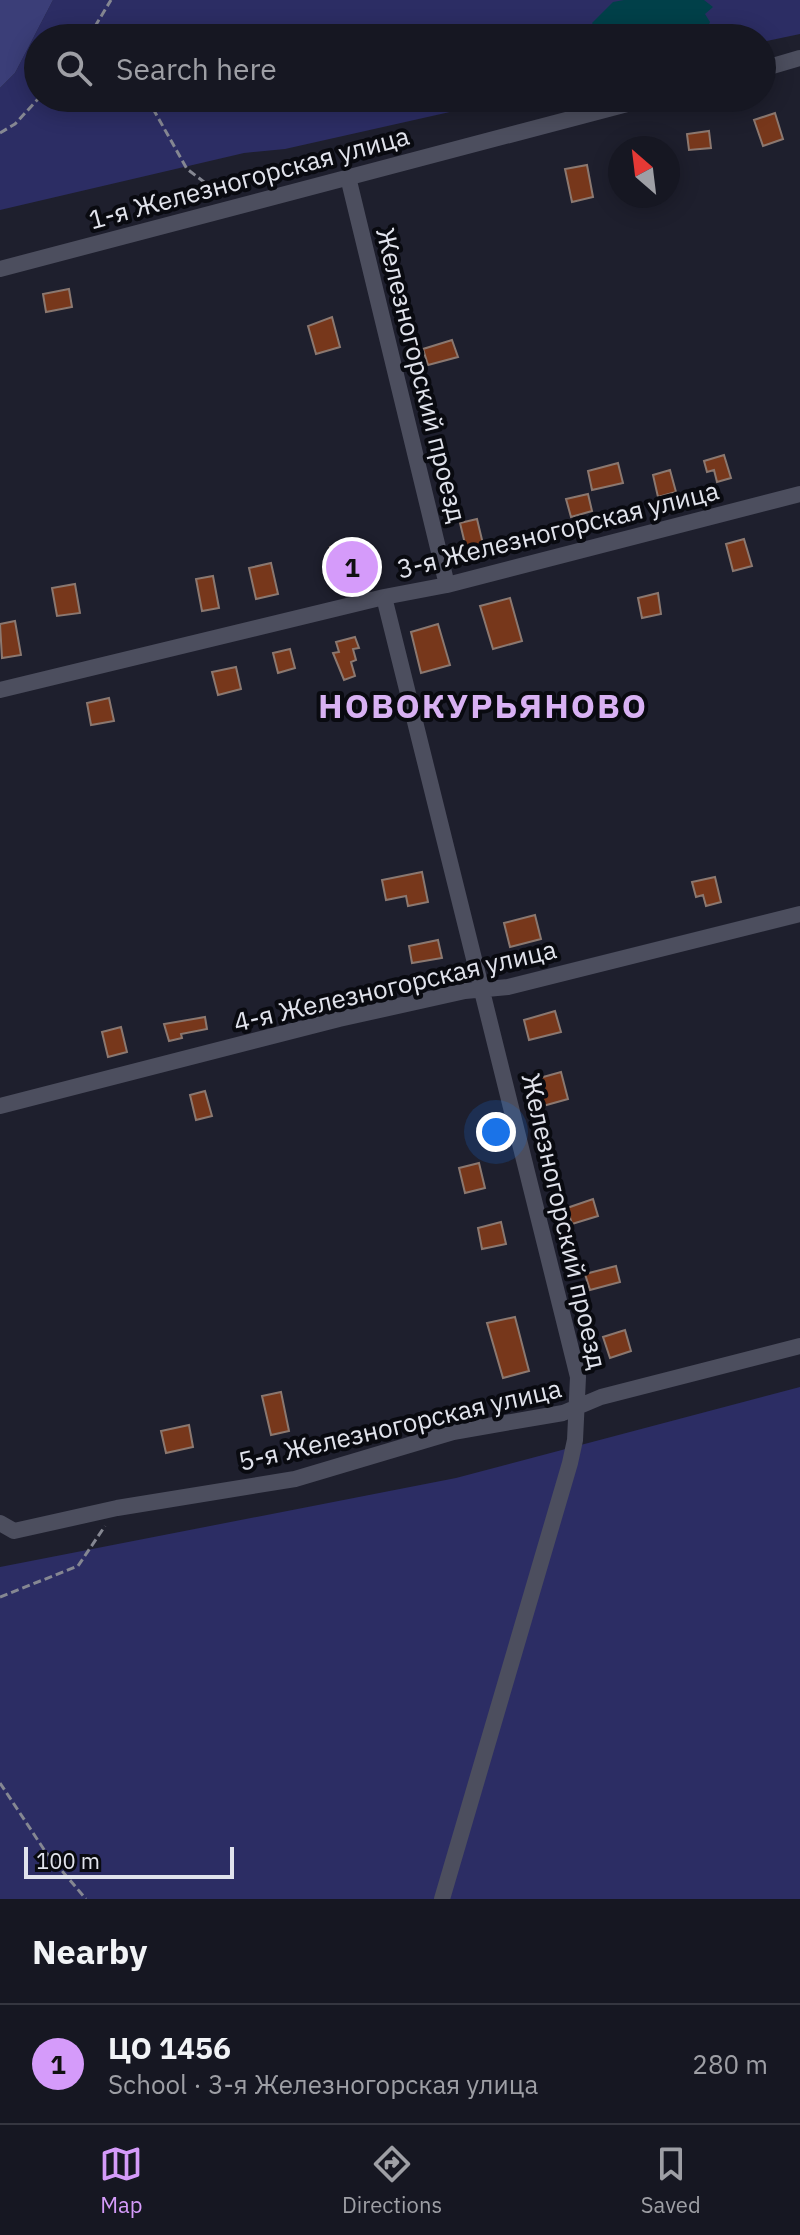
<!DOCTYPE html>
<meta charset="utf-8">
<style>
:root{--surface:#161722;--page:#1f202a;--text:#f1f3f6;--muted:#9e9fa5;--line:#353640;--accent:#d59bfa}
body{margin:0;font-family:"IBM Plex Sans",sans-serif;background:var(--page);color:var(--text)}
.compass{position:absolute;left:608px;top:136px;width:72px;height:72px;border-radius:50%;background:var(--surface);box-shadow:0 4px 20px #0003;rotate:332deg}
.scale{position:absolute;left:24px;bottom:20px;width:210px;box-sizing:border-box;padding-left:8px;border:4px solid #e1e3ec;border-top:0;font-size:22px;line-height:28px;white-space:nowrap;color:#e1e3ec;-webkit-text-stroke:6px #090a10;paint-order:stroke}
.you{position:absolute;left:496px;top:1132px;width:28px;height:28px;margin:-20px;border:6px solid #fff;border-radius:50%;background:#1a73e8;box-shadow:0 0 0 12px #1a73e833}
.badge{display:grid;place-items:center;width:52px;height:52px;border-radius:50%;background:var(--accent);color:#111;font-size:26px;font-weight:700}
.pin{position:absolute;translate:-50% -50%;border:4px solid #fff;box-shadow:0 2px 8px #0006}
.list{margin:0;padding:0;list-style:none}
h2{display:flex;justify-content:space-between;align-items:center;height:104px;margin:0;padding:0 32px;font-size:34px}
h2 small{font-size:26px;font-weight:400;color:var(--muted)}
.list li{display:grid;grid-template-columns:52px 1fr auto;gap:24px;align-items:center;box-sizing:border-box;height:120px;padding:0 32px;border-top:2px solid var(--line)}
.list b{display:block;font-size:30px;white-space:nowrap}
.list p{margin:0;font-size:26px;white-space:nowrap;color:var(--muted)}
.list em{font-size:26px;font-style:normal;color:var(--muted)}
.icon{flex:none;width:44px;height:44px;fill:none;stroke:currentColor;stroke-width:2;stroke-linecap:round;stroke-linejoin:round}
.map{position:relative;flex:none;width:800px;height:1899px;overflow:hidden}
.search{position:absolute;background:var(--surface);box-shadow:0 4px 20px #0003;left:24px;right:24px;top:24px;height:88px;display:flex;align-items:center;gap:20px;box-sizing:border-box;padding:0 28px;border-radius:44px;color:var(--muted);font-size:30px}
.sheet{height:224px;background:var(--surface)}
nav{display:flex;justify-content:space-around;align-items:center;box-sizing:border-box;height:112px;border-top:2px solid var(--line);background:var(--surface);font-size:22px;color:var(--muted)}
nav a{display:grid;justify-items:center;gap:4px}
nav .on{color:var(--accent)}
.map>svg:first-child{display:block}
</style>
<div class="map">
<svg width="800" height="1899" viewBox="0 0 800 1899">
<rect width="100%" height="100%" fill="#1e1f2d"/>
<path fill="#2c2d64" d="M53,0H800V34L762,42V38H38V98H512L285,149L244,153L0,210V88L15,73Z
M800,1387V1899H0V1567L456,1478Z"/>
<path fill="#3b3e78" d="M0,0H53L15,73L0,88Z"/>
<path fill="#014049" d="M624,0H704L713,7L705,14L710,22L706,31L665,29L657,38L647,33L603,38L592,23L613,2Z"/>
<path fill="#77371b" stroke="#8b7870" stroke-width="2" d="M775,113L783,139L763,146L754,120Z
M709,131L711,148L689,150L687,134Z
M587,165L593,197L572,202L565,169Z
M69,289L72,307L46,312L43,294Z
M332,317L340,347L316,354L308,326Z
M452,340L458,357L428,365L423,349Z
M724,455L731,478L717,482L714,470L707,472L704,461Z
M618,463L623,483L592,490L588,471Z
M670,470L676,492L658,497L653,475Z
M588,494L592,511L571,517L566,499Z
M477,519L483,544L466,548L460,523Z
M744,539L752,566L733,571L726,544Z
M355,540L361,564L368,562L372,578L334,588L329,572L336,570L330,547Z
M271,563L278,594L256,599L249,568Z
M213,576L219,608L202,611L196,579Z
M75,584L80,613L57,616L52,588Z
M658,593L661,614L642,618L638,598Z
M510,598L522,641L493,649L480,606Z
M15,621L21,655L2,658L0,624Z
M438,624L450,665L421,673L411,632Z
M355,637L359,648L353,649L356,660L351,662L355,676L344,680L333,653L339,652L336,642Z
M290,649L295,668L278,673L273,653Z
M236,667L241,689L218,695L212,672Z
M109,698L114,721L91,725L87,703Z
M422,872L428,902L408,906L406,896L386,900L382,880Z
M715,877L721,902L706,906L703,895L696,897L692,882Z
M535,915L541,939L510,947L504,923Z
M438,940L442,958L412,963L409,946Z
M555,1011L561,1032L529,1040L524,1020Z
M205,1017L207,1029L181,1034L182,1038L169,1041L164,1024Z
M121,1027L127,1052L108,1057L102,1032Z
M561,1072L568,1099L543,1106L536,1079Z
M205,1091L212,1116L196,1120L190,1095Z
M479,1163L485,1188L465,1193L459,1168Z
M593,1199L598,1216L572,1224L567,1208Z
M501,1222L506,1244L482,1249L478,1228Z
M616,1266L620,1282L590,1290L585,1274Z
M515,1317L529,1371L503,1378L487,1323Z
M625,1330L631,1351L610,1358L603,1337Z
M281,1392L289,1431L271,1435L262,1396Z
M189,1425L193,1447L166,1453L161,1431Z"/>
<g fill="none" stroke-linecap="round" stroke-linejoin="round">
<path stroke="#858792" stroke-width="3" stroke-dasharray="8 4" stroke-linecap="butt" d="M88,38L94,28
M97,38L94,28L111,0
M147,98L187,169L220,194
M0,133L15,124L39,98
M0,1597L78,1566L105,1526
M0,1783L45,1851L86,1899"/>
<path stroke="#4c4e5e" stroke-width="16" d="M762,69L800,58
M348,177L447,585
M0,269L650,98
M384,597L578,1377L575,1440L570,1463L442,1899
M0,690L384,597L447,585L800,494
M0,1106L339,1019L465,991L508,987L800,914
M0,1523L14,1531L117,1508L295,1479L453,1432L563,1413L601,1397L800,1346"/>
</g>
<g text-anchor="middle" stroke-width="8" stroke-linejoin="round" paint-order="stroke">
<g font-size="26" fill="#e1e3ec" stroke="#090a10">
<text transform="translate(249 178) rotate(-15)" y="9">1-я Железногорская улица</text>
<text transform="translate(421 375) rotate(76)" y="9">Железногорский проезд</text>
<text transform="translate(558 530) rotate(-14)" y="9">3-я Железногорская улица</text>
<text transform="translate(395 986) rotate(-13)" y="9">4-я Железногорская улица</text>
<text transform="translate(564 1221) rotate(77)" y="9">Железногорский проезд</text>
<text transform="translate(400 1425) rotate(-13)" y="9">5-я Железногорская улица</text>
</g>
<g font-size="34" font-weight="bold" letter-spacing="2" fill="#d8b1f3" stroke="#090a10">
<text x="483" y="718">НОВОКУРЬЯНОВО</text>
</g>
</g>
</svg>
<svg class="compass" viewBox="-18 -18 36 36"><path d="M0-13l5 13h-10z" fill="#e53935"/><path d="M0 13l5-13h-10z" fill="#9e9fa5"/></svg>
<div class="scale">100 m</div>
<div class="you"></div>
<div class="pin badge" style="left:352px;top:567px">1</div>
<div class="search"><svg class="icon" aria-label="search" viewBox="0 0 24 24"><circle cx="10" cy="10" r="6"/><path d="M15 15l6 6"/></svg>Search here</div>
</div>
<section class="sheet">
<h2>Nearby<small></small></h2>
<ul class="list">
<li><span class="badge">1</span><div><b>ЦО 1456</b><p>School · 3-я Железногорская улица</p></div><em>280 m</em></li>
</ul>
</section>
<nav>
<a class="on"><svg class="icon" aria-label="map" viewBox="0 0 24 24"><path d="M3 6l6-2 6 2 6-2v14l-6 2-6-2-6 2zM9 4v14M15 6v14"/></svg>Map</a>
<a><svg class="icon" aria-label="directions" viewBox="0 0 24 24"><path d="M12 3l9 9-9 9-9-9zM9 14v-3h6M13 9l2 2-2 2"/></svg>Directions</a>
<a><svg class="icon" aria-label="saved" viewBox="0 0 24 24"><path d="M7 4h10v16l-5-4-5 4z"/></svg>Saved</a>
</nav>
